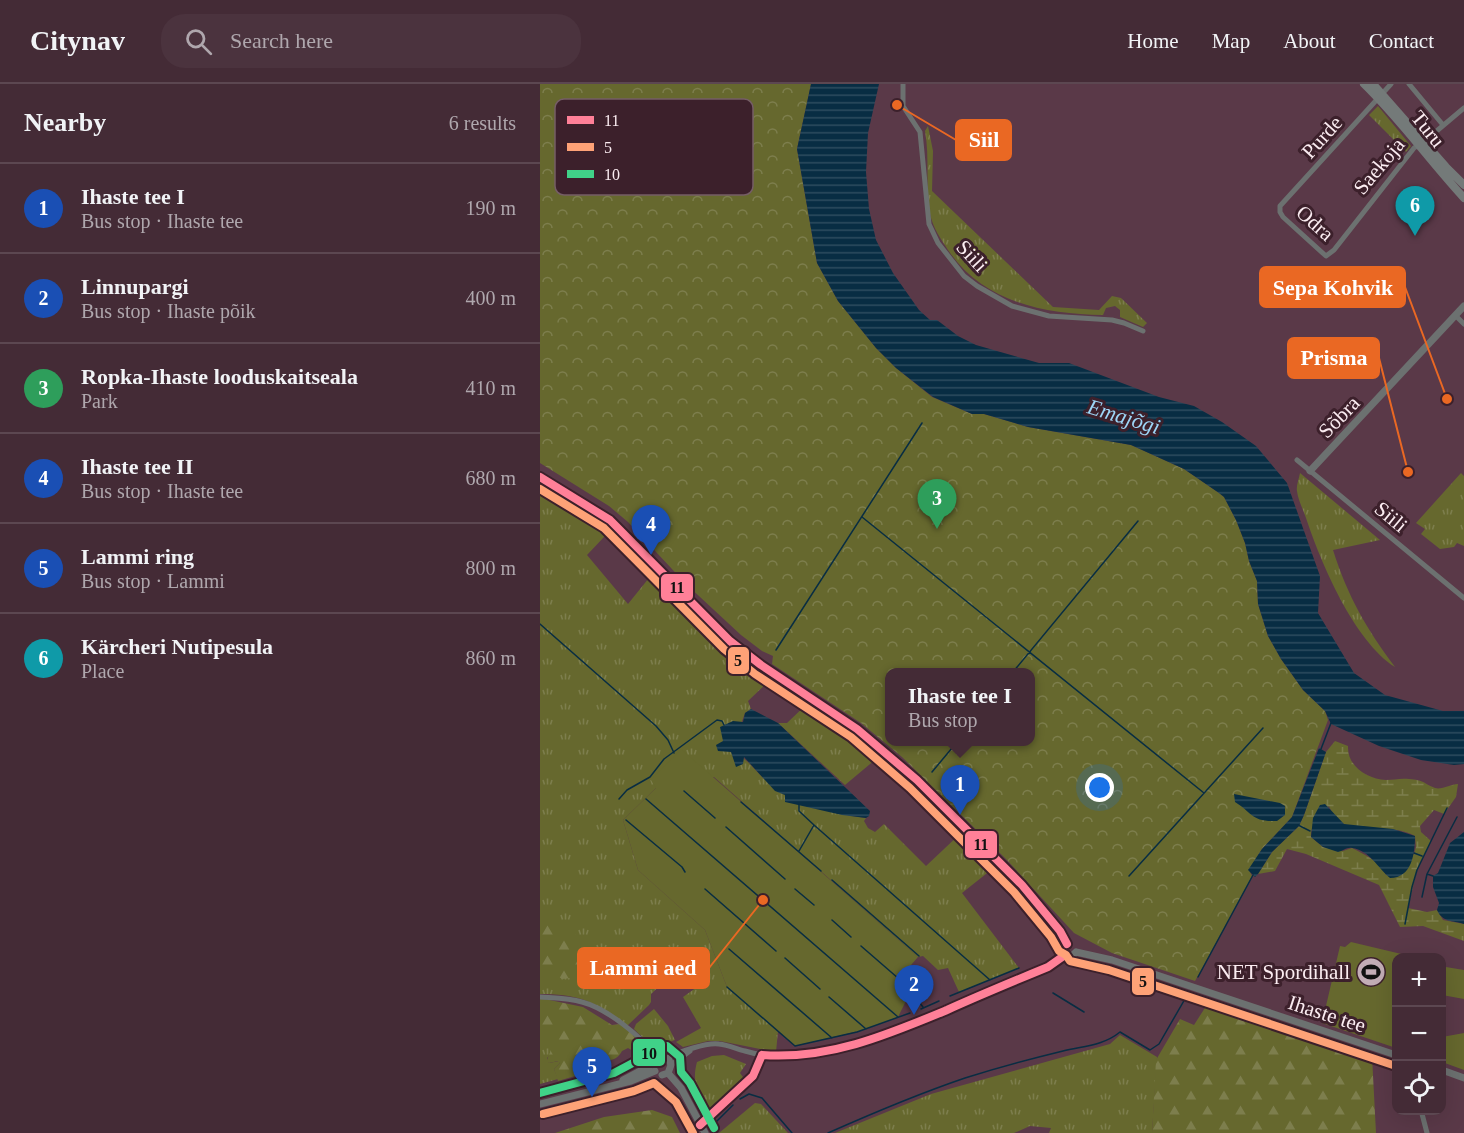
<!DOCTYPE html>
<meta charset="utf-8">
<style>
:root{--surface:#442b36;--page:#4b333e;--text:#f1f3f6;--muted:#afa7ad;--line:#5c4751;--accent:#ea580c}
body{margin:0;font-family:Georgia,serif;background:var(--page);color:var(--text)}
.controls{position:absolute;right:18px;bottom:18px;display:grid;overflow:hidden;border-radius:12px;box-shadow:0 6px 24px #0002}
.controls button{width:54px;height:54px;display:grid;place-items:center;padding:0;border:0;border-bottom:2px solid var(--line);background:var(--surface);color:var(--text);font:30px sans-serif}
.you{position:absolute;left:560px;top:704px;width:21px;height:21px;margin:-15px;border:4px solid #fff;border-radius:50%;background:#1a73e8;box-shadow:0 0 0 9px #1a73e833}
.badge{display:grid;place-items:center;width:39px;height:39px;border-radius:50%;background:var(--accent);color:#fff;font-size:20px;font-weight:700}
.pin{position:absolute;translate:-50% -50px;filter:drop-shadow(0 2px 3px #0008)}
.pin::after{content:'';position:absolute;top:32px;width:21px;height:18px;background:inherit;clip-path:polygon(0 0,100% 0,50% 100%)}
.popup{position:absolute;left:345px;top:584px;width:150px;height:78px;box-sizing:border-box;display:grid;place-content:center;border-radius:12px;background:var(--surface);filter:drop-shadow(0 2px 4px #0005);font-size:20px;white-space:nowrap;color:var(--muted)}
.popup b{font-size:22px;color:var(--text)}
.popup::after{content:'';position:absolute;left:50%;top:100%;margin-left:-12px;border:12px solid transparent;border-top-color:var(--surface)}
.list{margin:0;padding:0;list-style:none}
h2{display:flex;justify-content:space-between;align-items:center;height:78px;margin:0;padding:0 24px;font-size:26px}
h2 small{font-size:20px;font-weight:400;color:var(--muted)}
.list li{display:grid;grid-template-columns:39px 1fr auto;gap:18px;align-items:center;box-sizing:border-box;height:90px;padding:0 24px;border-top:2px solid var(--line)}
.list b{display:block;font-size:22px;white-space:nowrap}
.list p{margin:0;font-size:20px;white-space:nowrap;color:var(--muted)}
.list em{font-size:20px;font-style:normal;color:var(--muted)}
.icon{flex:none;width:33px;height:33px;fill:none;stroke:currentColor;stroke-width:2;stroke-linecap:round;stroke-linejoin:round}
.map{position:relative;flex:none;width:924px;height:1049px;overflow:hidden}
header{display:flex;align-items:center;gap:36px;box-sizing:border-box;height:84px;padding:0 30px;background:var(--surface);border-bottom:2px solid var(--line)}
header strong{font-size:28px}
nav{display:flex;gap:33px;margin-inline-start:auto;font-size:21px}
.search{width:420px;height:54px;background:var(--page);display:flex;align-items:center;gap:15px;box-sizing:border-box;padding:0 21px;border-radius:24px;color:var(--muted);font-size:22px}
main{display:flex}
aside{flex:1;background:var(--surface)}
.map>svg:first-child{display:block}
</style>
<header>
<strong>Citynav</strong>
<div class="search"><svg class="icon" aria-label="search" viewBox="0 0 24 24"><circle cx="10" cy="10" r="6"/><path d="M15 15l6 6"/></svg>Search here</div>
<nav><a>Home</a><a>Map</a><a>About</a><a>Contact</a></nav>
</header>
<main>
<aside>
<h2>Nearby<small>6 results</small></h2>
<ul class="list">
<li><span class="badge" style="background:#1a4fb4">1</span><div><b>Ihaste tee I</b><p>Bus stop · Ihaste tee</p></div><em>190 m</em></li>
<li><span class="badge" style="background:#1a4fb4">2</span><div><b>Linnupargi</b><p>Bus stop · Ihaste põik</p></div><em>400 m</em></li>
<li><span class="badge" style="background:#2e9e5b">3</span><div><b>Ropka-Ihaste looduskaitseala</b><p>Park</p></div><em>410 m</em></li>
<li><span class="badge" style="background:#1a4fb4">4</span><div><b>Ihaste tee II</b><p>Bus stop · Ihaste tee</p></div><em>680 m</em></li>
<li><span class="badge" style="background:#1a4fb4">5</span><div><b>Lammi ring</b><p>Bus stop · Lammi</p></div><em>800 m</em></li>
<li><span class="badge" style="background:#0f9aa8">6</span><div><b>Kärcheri Nutipesula</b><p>Place</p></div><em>860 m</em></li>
</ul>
</aside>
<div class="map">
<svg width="924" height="1049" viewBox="0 0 924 1049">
<defs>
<pattern id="grass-tufts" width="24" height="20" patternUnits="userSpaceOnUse" patternTransform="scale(1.5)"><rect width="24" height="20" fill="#66682e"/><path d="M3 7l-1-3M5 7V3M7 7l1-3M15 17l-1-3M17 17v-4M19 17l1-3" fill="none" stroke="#7d7e4d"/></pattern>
<pattern id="forest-firs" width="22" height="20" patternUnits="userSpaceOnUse" patternTransform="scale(1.5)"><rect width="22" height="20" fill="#66682e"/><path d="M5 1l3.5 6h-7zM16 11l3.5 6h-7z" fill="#7d7e4d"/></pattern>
<pattern id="wetland-marsh" width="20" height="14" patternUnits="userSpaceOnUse" patternTransform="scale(1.5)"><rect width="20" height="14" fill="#66682e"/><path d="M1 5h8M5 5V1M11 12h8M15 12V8" fill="none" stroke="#7d7e4d"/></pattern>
<pattern id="park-crowns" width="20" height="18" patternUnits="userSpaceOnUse" patternTransform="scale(1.5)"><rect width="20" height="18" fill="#66682e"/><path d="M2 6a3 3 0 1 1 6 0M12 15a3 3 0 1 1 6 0" fill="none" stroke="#7d7e4d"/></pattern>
<pattern id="water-rules" width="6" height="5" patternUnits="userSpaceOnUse" patternTransform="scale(1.5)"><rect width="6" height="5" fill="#082d43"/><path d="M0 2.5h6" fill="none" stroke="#2d4c5f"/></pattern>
</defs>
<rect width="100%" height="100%" fill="#5a3948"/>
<path fill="url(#grass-tufts)" d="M838,22L871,62L866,68L829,31Z
M388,42L393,67L392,107L513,223L559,226L572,212L581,214L607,239L603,243L580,233V226L575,222L566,224L563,231C504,230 443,218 408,166C401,155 393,144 390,130C385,103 390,74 385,47Z
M760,389L840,456L793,466C808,513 826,544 855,583C814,557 781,479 766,434C763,425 758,416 757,407C756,402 759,395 760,389Z
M921,389L924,392V462L917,459L914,463L900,465L881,450L885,445L876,439Z
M0,401L42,426L75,450L64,453L47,471L88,520L113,489L212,583L232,594L208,617L211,625L205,629L191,668C210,675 212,685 227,697C255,721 290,729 326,734L324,737L328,744L335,748L344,740L386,782L421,749L456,782L422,809L479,884L419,908L408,884L398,886L383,872L378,873L174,693L116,704L83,736L98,786L165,846L187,903L238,947L236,968L180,957H168L143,963L136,958L161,944L143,913L160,901L154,893L149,890L133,904L125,897L111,910V918L109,921L87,942C55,918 41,910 0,910V880L9,832H0Z
M270,617L302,638L342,670L305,701L238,639H247Z
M114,925L128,942L135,956C112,965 111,961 94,945L96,940Z
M580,951L617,973L612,1049H509L511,1044L490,1042L474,1049H295L391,1010L570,960Z
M0,958H8L12,964L11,970L7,974L9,979L19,977L20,979L14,985L18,995L0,1000Z
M184,971L206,980L200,989L205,996L169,1029C159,1010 151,1000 157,978L172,972Z
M215,1019L221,1020L248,1049H179Z"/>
<path fill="url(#forest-firs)" d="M0,832H9L54,864L52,881L40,893L22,895L0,880Z
M0,914L43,923L72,941L81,940L111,965L100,980L93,967L88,964L82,967C76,979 65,976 54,977L52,980L54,984L52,987L18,997L14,985L20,979L18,977L9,979L7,977C9,968 14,967 7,958H0Z
M670,916L832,972L836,1049H612L616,976L640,935L654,941Z
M112,1026L132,1033L140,1049H15L64,1033Z"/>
<path fill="url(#wetland-marsh)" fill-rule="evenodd" d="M795,657L808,662C807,682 827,695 846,696C854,696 860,694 869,695C884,696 883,699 895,704C902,706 911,700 918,700L916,713L904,730L894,726L880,742L881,748L891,757L877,786L868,824L887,828L897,826L903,836L924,840V857L883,842L860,843L839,801L766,770L747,765L735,787L718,790L732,768L759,742L764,731L786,668ZM789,722C791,728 799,738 804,740C826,749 855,740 875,752L876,763L874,770L846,791C840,777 825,771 812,764L803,767L783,763L771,753C770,740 781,731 789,722Z"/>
<path fill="url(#park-crowns)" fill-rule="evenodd" d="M0,0H271L257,65L277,179L298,217L336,264L356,284L392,313L432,330H444L488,343L591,361L644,385L679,409L684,413L696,436L705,459L709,477L717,497L718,520L728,552L741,575L763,606L785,627L788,636L752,733L722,765L709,786L712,792L655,897L572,869L534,849L466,775L362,673L321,639L232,580L233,572L222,567L201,551L146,500L88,438L69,422L0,379ZM350,588H490V658H350Z"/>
<path fill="#66682e" d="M141,665L378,873L358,896L367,915L358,933L327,945L255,962L187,903L165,846L98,786L83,736L116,704L111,696Z
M811,858L874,873L856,874V964L782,939L800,862L805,863Z
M906,883L924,886V915L902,911Z
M924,949V986L902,978V953Z"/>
<path fill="url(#water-rules)" d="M271,0H339L328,49L326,88L329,125L336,156L353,189L379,226L390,236H397L418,252L436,261L499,279H529L619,313L654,322L682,338L716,362L747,399L780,492L778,529L814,589L845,611L903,627H924V680L914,681L881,676L839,662L791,640L785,627L763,606L741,575L728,552L718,520L717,497L709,477L705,459L696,436L684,413L679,409L644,385L591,361L488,343L444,330H432L393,313L356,284L336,264L298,217L277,179L257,65Z
M211,625L238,639L330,727L329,732L326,734L302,731L245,718V711L235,707L204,673L203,680L196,683L191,668L178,667L176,661L183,657L180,643L193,637L203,638L205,629Z
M779,664L786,668L764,731L759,742L732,768L718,790L715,793L708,786L722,765L752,733Z
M694,710L740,719L745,722V731L737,737C711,738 713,729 695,718Z
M785,720L804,740L853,745L875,752C875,769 872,794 850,794C838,784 829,766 812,764C807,763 803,767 798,768L783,763L771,753L773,734L780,721Z
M924,748V840C912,836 903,839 897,826L899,819L893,803V792L898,789L910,759Z"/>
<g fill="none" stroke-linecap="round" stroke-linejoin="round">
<path stroke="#082d43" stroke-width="1.5" d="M322,433L664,709
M0,540L116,642L128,656L134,669
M236,566L382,339
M473,588L598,437
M781,665L791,639
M392,688L417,658
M144,707L175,734
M79,715L87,706L110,693L124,675L177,636L182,637L184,641
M106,715L358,933
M201,718L281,787
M86,736L142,783L145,788
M274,741L450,896
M758,741L770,747
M186,743L245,795
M259,767L274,741L259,727V721
M874,769L882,772
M887,790L917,733
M589,792L723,644
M292,796L379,872
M165,805L236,867
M255,805L274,821
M882,813L887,790L893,792
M292,836L311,853
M865,840L872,803L877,786L907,724
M321,862L366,901L373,911
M189,865L292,954
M245,874L280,905
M658,893L713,791
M187,903L255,962L317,948L370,929
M513,909L544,928
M410,912L479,884
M289,913L326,945
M378,917L383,923
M381,925L399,917
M200,1015L209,1010L222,1014L252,1049
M177,1037L193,1021
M288,1049C333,1029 378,1010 425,994C457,984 490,975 523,967C542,962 563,962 580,948L610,966L619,960L649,908"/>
<path stroke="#6c7170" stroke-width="5" d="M363,0V22L380,48L389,140L398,159L424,192L437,202L472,222L509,232L572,236L584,239L603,247
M851,0L740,122V128L743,133L786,172L794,166L874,64L886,56L924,24
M869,0L903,41
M915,231L924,240
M757,376L924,514
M0,913C14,914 29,914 42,918C69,925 100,953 119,973
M127,974C139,968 167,958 179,960C188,961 197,965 205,967C225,973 244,974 264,971C349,957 428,916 508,883L525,871
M131,981L150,967
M881,1026L887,1049"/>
<path stroke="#6c7170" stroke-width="7" d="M770,387L924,222
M0,393L70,436L81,446L144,512L190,557L221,581L317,645L377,696L482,801L520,847L527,860
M527,860L523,865L525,871L532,872L536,868
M536,868L572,876L856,971
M902,986L924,994
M128,989L141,1004L165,1049
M83,996L113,980L116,974L122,972L129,976L131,981L128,989L122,991
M0,1020L91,997L115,987"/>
<path stroke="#747a79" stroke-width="8" d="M824,0C860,35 890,77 924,114
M833,0L906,83L924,101"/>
<g stroke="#3c202b" stroke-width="12">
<path id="bus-1" d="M0,393L70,436L190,557L221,581L317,645L377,696L482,801L520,847L527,860
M222,971C288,976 347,951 407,926C440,911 474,897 508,883L525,871
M160,1041L213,992L222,971"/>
</g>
<g stroke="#3c202b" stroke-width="12">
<path id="bus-2" d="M0,405L64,444L184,565L215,590L311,653L370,704L474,808L511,853L519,867L526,871L530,877L569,886L853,981
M3,1030L94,1007L114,999L136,1018L153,1049"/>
</g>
<g stroke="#3c202b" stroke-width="12">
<path id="bus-3" d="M0,1009L74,989L106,972L114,964L127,962L140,973L141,988L150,999L174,1044"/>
</g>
<use href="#bus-1" stroke="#ff8098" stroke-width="8"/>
<use href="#bus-2" stroke="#fea277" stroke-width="8"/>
<use href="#bus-3" stroke="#40d288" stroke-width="8"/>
</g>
<defs>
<g id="stadium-disc" transform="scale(1.5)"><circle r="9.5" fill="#c3adb6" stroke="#3c202b"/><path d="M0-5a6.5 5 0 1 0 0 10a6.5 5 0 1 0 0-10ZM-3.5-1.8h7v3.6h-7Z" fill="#111"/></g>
</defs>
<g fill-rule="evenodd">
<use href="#stadium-disc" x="831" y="888"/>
</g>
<g text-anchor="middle" stroke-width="6" stroke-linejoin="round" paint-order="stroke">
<g font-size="21" fill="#fbecf1" stroke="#3c202b">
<text transform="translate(888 45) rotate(51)" y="7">Turu</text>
<text transform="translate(782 53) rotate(-48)" y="7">Purde</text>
<text transform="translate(839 82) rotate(-50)" y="7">Saekoja</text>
<text transform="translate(775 139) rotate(42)" y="7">Odra</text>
<text transform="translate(432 172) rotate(47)" y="7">Siili</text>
<text transform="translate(799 333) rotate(-46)" y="7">Sõbra</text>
<text transform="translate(851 433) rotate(40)" y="7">Siili</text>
<text transform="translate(787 930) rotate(18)" y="7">Ihaste tee</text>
</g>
<g font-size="21" fill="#fbecf1" stroke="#3c202b" text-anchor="end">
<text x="810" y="895">NET Spordihall</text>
</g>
<g font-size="22" font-style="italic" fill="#9dd5f6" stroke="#3c202b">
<text transform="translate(584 332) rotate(17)" y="8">Emajõgi</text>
</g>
</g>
<rect x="15" y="15" width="198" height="96" rx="9" fill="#3c202b" stroke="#755d66" stroke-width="1.5"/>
<rect x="27" y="32" width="27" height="8" fill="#ff8098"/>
<rect x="27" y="59" width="27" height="8" fill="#fea277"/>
<rect x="27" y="86" width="27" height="8" fill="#40d288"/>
<g font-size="16" fill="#fbecf1">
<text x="64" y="42">11</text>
<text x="64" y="69">5</text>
<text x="64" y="96">10</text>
</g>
<path fill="none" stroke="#ea6823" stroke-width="2" d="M357 21L416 56M907 315L865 203M868 388L839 274M223 816L169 884"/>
<g fill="#ea6823" stroke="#3c202b" stroke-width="2">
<circle cx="357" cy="21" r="6"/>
<circle cx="907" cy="315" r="6"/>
<circle cx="868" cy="388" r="6"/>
<circle cx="223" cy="816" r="6"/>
</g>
<g fill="#ea6823" stroke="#ea6823" stroke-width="2">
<rect x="416" y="36" width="55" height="40" rx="6"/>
<rect x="720" y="183" width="145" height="40" rx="6"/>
<rect x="748" y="254" width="91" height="40" rx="6"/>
<rect x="38" y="864" width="131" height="40" rx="6"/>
</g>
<g font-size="22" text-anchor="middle" font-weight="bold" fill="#fff">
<text x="444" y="63">Siil</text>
<text x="793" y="211">Sepa Kohvik</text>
<text x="794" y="281">Prisma</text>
<text x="103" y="891">Lammi aed</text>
</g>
<g stroke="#3c202b" stroke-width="2">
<rect x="120" y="489" width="34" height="29" rx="6" fill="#ff8098"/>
<rect x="187" y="562" width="23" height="29" rx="6" fill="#fea277"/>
<rect x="424" y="746" width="34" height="29" rx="6" fill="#ff8098"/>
<rect x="591" y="883" width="24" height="29" rx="6" fill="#fea277"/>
<rect x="92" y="954" width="34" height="29" rx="6" fill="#40d288"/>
</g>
<g font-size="16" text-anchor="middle" font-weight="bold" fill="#111">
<text x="137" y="509">11</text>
<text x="198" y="582">5</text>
<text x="441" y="766">11</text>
<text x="603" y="903">5</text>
<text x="109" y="975">10</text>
</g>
</svg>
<div class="controls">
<button>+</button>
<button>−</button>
<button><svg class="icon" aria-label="locate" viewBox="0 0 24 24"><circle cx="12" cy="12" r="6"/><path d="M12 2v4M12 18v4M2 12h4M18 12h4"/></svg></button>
</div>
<div class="you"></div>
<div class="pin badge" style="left:420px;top:731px;background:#1a4fb4">1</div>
<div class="popup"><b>Ihaste tee I</b>Bus stop</div>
<div class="pin badge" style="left:374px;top:931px;background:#1a4fb4">2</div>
<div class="pin badge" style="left:397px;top:445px;background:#2e9e5b">3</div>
<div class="pin badge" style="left:111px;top:471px;background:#1a4fb4">4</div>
<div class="pin badge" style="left:52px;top:1013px;background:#1a4fb4">5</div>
<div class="pin badge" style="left:875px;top:152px;background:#0f9aa8">6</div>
</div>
</main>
